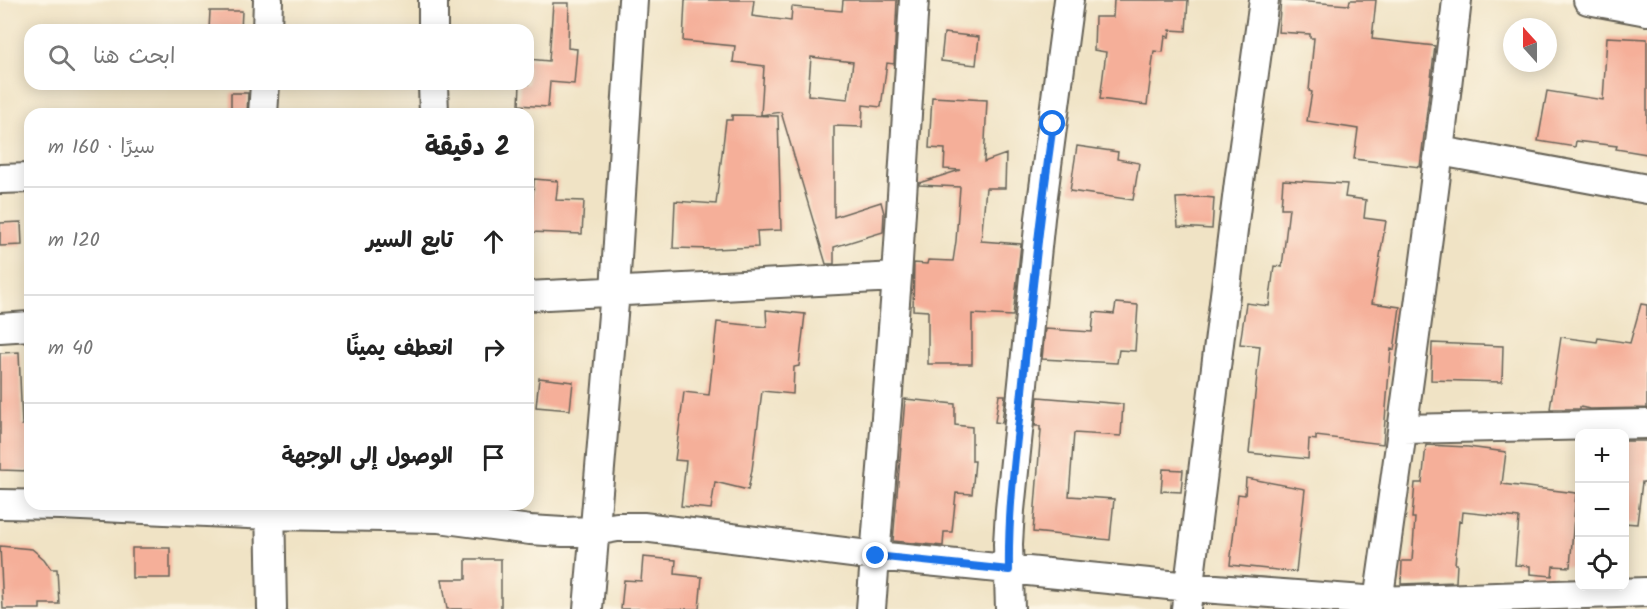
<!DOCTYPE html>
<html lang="ar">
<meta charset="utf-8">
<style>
:root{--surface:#fff;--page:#f2f2f2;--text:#222;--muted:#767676;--line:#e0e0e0}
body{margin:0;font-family:Kalam,"Playpen Sans Arabic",sans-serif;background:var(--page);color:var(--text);direction:rtl}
.controls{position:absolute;right:18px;bottom:18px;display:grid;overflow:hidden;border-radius:12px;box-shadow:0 3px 15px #0003}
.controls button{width:54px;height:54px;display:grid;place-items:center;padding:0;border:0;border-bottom:2px solid var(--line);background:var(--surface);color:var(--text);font:30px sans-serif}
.compass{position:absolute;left:1503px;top:18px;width:54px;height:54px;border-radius:50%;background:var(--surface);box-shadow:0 3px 15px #0003;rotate:339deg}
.stop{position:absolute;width:18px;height:18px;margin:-14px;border:4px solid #1a73e8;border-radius:50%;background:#fff}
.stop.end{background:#1a73e8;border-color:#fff;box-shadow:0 2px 6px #0008}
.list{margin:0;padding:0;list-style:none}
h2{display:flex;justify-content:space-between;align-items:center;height:78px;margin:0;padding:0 24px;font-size:26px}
h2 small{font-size:20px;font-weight:400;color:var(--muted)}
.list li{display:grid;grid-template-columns:39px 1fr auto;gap:18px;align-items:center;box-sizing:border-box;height:108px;padding:0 24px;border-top:2px solid var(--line)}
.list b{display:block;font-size:22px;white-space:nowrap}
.list em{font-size:20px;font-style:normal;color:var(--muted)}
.icon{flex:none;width:33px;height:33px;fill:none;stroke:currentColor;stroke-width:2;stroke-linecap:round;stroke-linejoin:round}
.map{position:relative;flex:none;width:1647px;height:609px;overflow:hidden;direction:ltr}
.search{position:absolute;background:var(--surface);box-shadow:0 3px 15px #0003;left:24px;top:24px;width:510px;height:66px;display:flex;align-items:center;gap:15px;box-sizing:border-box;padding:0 21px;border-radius:18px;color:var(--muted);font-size:22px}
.panel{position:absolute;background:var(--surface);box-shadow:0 3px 15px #0003;left:24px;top:108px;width:510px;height:402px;border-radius:18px;direction:rtl}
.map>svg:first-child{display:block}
</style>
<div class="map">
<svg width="1647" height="609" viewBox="0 0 1647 609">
<rect width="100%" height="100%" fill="#fcf5e5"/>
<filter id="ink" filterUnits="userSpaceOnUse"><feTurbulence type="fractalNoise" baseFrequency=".0167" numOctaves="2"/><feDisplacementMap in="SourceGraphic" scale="12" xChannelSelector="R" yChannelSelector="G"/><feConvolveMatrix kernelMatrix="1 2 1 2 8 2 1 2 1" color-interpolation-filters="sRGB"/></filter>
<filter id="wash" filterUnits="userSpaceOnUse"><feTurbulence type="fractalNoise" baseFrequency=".008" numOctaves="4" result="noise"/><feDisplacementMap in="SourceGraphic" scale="24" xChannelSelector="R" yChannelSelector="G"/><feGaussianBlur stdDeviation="1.35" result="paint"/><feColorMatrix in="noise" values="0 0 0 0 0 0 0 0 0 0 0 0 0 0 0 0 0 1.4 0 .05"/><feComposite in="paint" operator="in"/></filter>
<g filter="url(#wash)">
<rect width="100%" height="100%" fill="#f0e3c5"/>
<g id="blocks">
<path fill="#f5af99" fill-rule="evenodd" d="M685,0H754L752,16L791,21L792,7L842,11L843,0H897L894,64L887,63L881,107L863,105L862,127L834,126V217L881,202L884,213L883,232L834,247V264H826L781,112L761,115L764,66L733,62L735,46L683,41ZM811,57L853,62L848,99L808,95Z
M1114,0H1188L1186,31L1170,30L1169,37L1165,36L1163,52L1154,51L1147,105L1100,99L1106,52L1094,50L1095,17H1113Z
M1281,0L1349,5L1350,0H1376L1372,39L1435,46L1420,167L1354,159L1358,129L1307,121L1312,92L1309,91L1314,38H1310V34L1278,32Z
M553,3H569L568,48L577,49L574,84L550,82L548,107L519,105L520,84H528V59L549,61Z
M210,11H242L241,30H209Z
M944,33L979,37L976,65L941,61Z
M1607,37L1647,39V154L1616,149L1617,146L1576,141L1575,147L1538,141L1547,91L1603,100Z
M231,93H248L247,114H231Z
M932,97L987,100L984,162L1006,154L1005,188H986L981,241L1021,244L1013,316L972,314V364H928V311L913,310L914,263L927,264L928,260L953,261L956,241L960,187L919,185V183L960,170L944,169L945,149L929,148Z
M732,115L778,116L781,230L757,231L758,247L714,249L673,248L675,201L716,204L726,120H732Z
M1077,146L1118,152L1117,159L1139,163L1133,200L1070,191Z
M534,179L558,181L556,200L584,201L582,234L531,232Z
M1283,180L1347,184L1345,197L1366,200L1364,218L1386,221L1372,303L1400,307L1394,350L1391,349L1383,444L1316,436V440L1309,439L1308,459L1249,453L1260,346L1240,344L1246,303L1269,306L1274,266L1282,267L1289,208H1281Z
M1204,197L1214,198L1212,229L1178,227L1176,198Z
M21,222L22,245L0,246V223Z
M1116,303L1138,305L1135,351L1119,350L1117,363L1042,359L1045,329L1092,332L1094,312L1114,314Z
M1641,304L1647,305V408L1590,409L1580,407V409H1550L1561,337L1597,342L1598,338L1630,343Z
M766,310L805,314L799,366L794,367L793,394L762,391L752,470L748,490L715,482L711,509L681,506L686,461L675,460L684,392L709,395L717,322L767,327Z
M1432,343L1503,346L1502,382L1431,380Z
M19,352L22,425H30V471L0,470V353Z
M539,378L573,382L570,410L536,407Z
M999,395H1005L1002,423L995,422Z
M1038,397L1123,404L1121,436L1074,433L1069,496L1114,499L1110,540L1033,532L1041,430H1040V426H1035Z
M905,399L955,404V425L972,427V461H975L972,494L956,493L952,532H944L943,546L893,541Z
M1624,441H1647V482H1642L1637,524L1624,523Z
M1426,445L1468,447L1506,452L1502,484L1576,493L1570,567L1553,566L1552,576L1530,574V566L1515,565L1519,518L1463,512L1462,522L1459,521L1455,564H1457L1456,582L1401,584L1402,561H1412L1415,518H1412L1415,483H1422Z
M1163,469L1183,470L1181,492L1161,491Z
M1246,478L1305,489L1296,572L1230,565L1238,494L1245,495Z
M0,546L32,549L44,559L51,569H57L59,604H40V609H3Z
M132,548H170V578H132Z
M643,557L676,560L675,574L702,577L699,609H621L624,580L641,581Z
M466,559H501V609H447L442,579H466Z"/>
</g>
</g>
<g filter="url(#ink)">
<use href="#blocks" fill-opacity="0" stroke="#666257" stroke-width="1.5"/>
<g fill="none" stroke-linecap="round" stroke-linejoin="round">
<g stroke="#666257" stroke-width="32">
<path id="minor" d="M433,0V30
M1588,0L1647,11
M267,30L268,0
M433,84L434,114
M263,114L265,84
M1440,151L1647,189
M0,179L30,178
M528,296L897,277
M0,328L30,326
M1403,429L1647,424
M0,504L61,505L270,515L439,518L530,530L563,532L595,531L617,527H643L876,556L1189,587L1378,601L1647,592
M270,504L272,609
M588,609L615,291L633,0
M871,609L897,277L914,0
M1010,609L1008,544L1010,510L1040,218L1069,0
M1186,609L1239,182L1264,0
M1377,609C1406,406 1434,204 1457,0"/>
</g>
<use href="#minor" stroke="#fff" stroke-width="28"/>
</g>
</g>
<g fill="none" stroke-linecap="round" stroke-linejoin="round" filter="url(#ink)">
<path stroke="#1a73e8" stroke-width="8" d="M876,556L1009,570C1008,513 1015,457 1021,401C1030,308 1040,216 1053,124"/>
</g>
</svg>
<div class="controls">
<button>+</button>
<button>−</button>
<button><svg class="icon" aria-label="locate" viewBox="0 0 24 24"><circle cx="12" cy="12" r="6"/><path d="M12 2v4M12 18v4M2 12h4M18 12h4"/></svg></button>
</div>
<svg class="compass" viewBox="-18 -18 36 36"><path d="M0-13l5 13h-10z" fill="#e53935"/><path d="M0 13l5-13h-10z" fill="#767676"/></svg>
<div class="stop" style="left:1053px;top:124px"></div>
<div class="stop end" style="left:876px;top:556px"></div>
<div class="search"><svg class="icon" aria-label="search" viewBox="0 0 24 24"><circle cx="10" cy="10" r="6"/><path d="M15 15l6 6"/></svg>ابحث هنا</div>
<section class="panel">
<h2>2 دقيقة<small>سيرًا · 160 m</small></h2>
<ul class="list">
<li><svg class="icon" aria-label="ahead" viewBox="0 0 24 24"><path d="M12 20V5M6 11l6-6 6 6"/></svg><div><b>تابع السير</b></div><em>120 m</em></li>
<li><svg class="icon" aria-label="right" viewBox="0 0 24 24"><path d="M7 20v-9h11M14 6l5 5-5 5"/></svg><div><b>انعطف يمينًا</b></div><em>40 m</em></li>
<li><svg class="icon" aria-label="arrive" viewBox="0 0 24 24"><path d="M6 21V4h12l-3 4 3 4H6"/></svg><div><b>الوصول إلى الوجهة</b></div></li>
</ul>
</section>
</div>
